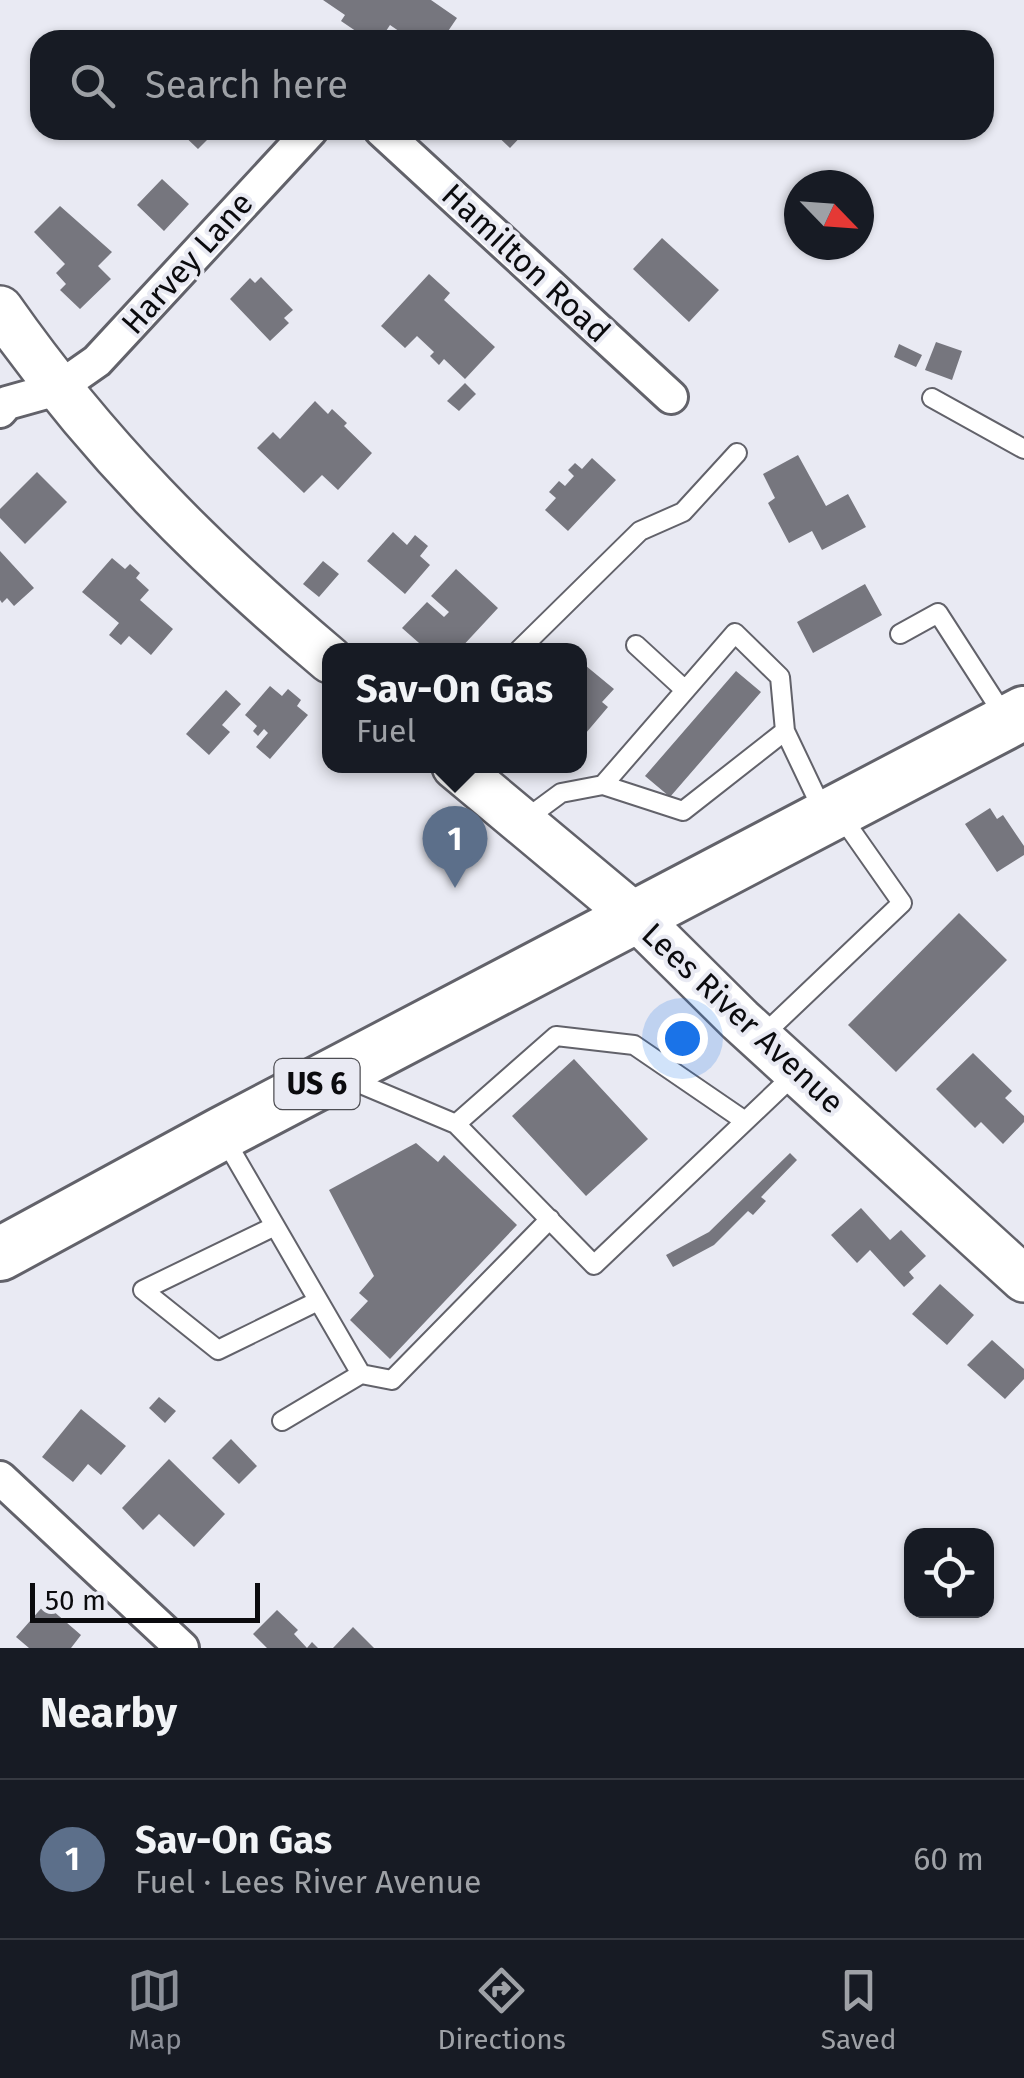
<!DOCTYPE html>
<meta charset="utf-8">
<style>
:root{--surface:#171b24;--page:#20242c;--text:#f1f3f6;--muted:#9ea1a6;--line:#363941;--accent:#8c9099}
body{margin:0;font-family:"Fira Sans",sans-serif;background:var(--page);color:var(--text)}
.controls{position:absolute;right:30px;bottom:30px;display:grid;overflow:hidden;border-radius:20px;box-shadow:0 2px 8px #0004}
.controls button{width:90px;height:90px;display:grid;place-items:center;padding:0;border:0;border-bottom:2px solid var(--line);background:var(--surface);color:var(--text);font:50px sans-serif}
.compass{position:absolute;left:784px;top:170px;width:90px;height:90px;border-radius:50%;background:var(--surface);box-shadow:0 2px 8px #0004;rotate:115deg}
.scale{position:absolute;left:30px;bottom:25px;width:230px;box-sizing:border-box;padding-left:10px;border:5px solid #0b0b0e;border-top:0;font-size:28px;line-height:35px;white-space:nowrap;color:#0b0b0e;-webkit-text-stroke:8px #e9eaf3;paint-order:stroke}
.you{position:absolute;left:682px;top:1038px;width:35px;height:35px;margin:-25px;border:8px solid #fff;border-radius:50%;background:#1a73e8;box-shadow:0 0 0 15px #1a73e833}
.badge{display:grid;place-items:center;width:65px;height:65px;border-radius:50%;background:var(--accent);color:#fff;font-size:32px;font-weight:700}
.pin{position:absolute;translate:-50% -82px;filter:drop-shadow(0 2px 5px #0008)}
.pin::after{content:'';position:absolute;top:52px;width:35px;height:30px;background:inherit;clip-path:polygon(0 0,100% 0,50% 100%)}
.popup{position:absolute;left:322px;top:643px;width:265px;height:130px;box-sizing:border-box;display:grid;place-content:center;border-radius:20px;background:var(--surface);filter:drop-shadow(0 2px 8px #0005);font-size:32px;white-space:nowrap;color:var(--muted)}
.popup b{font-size:38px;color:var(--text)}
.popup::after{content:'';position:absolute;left:50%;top:100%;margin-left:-20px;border:20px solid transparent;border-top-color:var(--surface)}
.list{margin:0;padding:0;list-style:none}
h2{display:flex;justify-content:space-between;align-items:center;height:130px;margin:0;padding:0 40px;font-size:42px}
h2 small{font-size:32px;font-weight:400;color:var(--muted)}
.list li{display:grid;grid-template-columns:65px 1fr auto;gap:30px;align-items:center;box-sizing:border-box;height:160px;padding:0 40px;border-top:2px solid var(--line)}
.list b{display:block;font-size:38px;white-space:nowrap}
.list p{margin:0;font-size:32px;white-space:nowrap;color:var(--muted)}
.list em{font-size:32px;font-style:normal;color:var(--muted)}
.icon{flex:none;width:55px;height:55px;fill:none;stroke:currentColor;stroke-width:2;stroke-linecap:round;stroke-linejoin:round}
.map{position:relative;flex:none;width:1024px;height:1648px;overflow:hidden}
.search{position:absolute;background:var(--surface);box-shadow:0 2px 8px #0004;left:30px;right:30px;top:30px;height:110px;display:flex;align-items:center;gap:25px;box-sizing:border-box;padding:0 35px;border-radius:30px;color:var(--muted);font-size:38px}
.sheet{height:290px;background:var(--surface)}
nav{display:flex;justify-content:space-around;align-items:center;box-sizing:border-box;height:140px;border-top:2px solid var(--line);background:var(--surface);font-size:28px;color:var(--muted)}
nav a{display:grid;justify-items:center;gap:5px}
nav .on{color:var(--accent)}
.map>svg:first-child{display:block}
</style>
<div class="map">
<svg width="1024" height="1648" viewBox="0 0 1024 1648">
<rect width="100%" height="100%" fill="#e9eaf3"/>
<path fill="#76767e" d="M323,0H431L457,18L442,40H412L390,25L380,40H369L341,21L345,15Z
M178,130H217L198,149Z
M491,130H527L510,148Z
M162,179L189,204L164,231L137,205Z
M60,206L112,252L98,266L111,279L80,309L60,290L66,284L56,273L65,264L34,232Z
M662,238L719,290L689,322L633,269Z
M429,274L450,293L444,300L495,347L465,379L444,359L439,365L430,356L434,352L417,336L405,348L381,326Z
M261,277L293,310L284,318L289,323L270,341L230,299L250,278L255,283Z
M936,342L962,351L952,380L925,370Z
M899,344L922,355L916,367L894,357Z
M465,383L476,394L459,411L447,401Z
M315,401L328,414L332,409L347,423L344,426L372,453L338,490L322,475L304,493L257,448L273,432L280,439Z
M798,455L826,506L848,494L866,527L822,550L812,531L789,543L768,503L775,498L763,474Z
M592,458L616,480L568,531L545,510L556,498L549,492L559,481L565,486L574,476L568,470L575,463L582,469Z
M37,472L67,502L25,544L0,518V509Z
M393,532L407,545L415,535L428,546L420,556L430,565L405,594L367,561Z
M0,551L34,588L14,606L7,598L2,603L0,600Z
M112,558L125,569L130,564L140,573L136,578L149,590L140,600L173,629L151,655L129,636L121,645L109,635L119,623L82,592Z
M323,561L339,574L319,597L303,584Z
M456,569L498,608L459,650H427L402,628L427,602L444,617L449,612L431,596Z
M865,584L882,615L813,653L797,622Z
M580,661L614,689L602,702L608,707L580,740Z
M736,671L761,692L670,797L645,776Z
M270,686L282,696L288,689L301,700L297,706L308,715L270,759L256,747L268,733L264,729L258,736L253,731L257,726L245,715Z
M226,690L241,704L222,725L230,732L209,755L186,734Z
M990,808L997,819L1003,815L1024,846V855L997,872L965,824Z
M959,913L1007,960L896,1072L848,1025Z
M973,1053L1012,1091L1005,1098L1024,1116V1122L1003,1144L981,1122L975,1128L936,1089Z
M574,1059L648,1139L586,1196L512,1116Z
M416,1143L438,1162L444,1155L517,1225L390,1359L350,1320L368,1301L359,1293L374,1276L329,1190Z
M790,1153L797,1160L761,1197L766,1201L753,1215L748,1211L714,1245L673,1267L666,1255L709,1232Z
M861,1208L890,1240L901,1230L926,1256L909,1272L914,1278L904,1287L870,1250L857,1263L831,1235Z
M940,1284L974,1315L947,1345L912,1314Z
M992,1340L1024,1369V1379L1005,1399L967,1365Z
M159,1397L176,1411L165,1423L149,1408Z
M81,1409L126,1446L101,1475L88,1464L73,1482L42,1457Z
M231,1439L257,1466L239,1484L212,1458Z
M169,1459L225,1514L194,1547L159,1514L143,1530L122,1508Z
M45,1604L81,1635L71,1648H29L16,1637Z
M277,1610L298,1630L294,1634L307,1648L312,1642L318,1648H267L253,1634Z
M353,1627L374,1648H333Z"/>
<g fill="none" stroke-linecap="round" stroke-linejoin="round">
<g stroke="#62626a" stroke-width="22">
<path id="lane" d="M932,398L1024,449
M900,634L938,613L1005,717
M636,645L685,690
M519,650L640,531L683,512L737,453
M603,785L683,811L785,731
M523,821L561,793L603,785L735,633L780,677L785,731L824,813
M760,1038L902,903L841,816
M349,1079L456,1124L594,1265L797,1072
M456,1124L556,1036L634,1045L745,1121
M224,1138L361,1374L282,1421
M275,1226L143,1290L218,1350L318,1301
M361,1374L392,1380L550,1219"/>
</g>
<g stroke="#62626a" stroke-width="38">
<path id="street" d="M381,130L671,397
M0,411L7,403L57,389L97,361L311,130
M0,1478L182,1648"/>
</g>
<g stroke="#62626a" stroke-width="50">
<path id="secondary" d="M0,309C96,446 202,552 330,660
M455,766L637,918L740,1020L1024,1279"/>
</g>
<g stroke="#62626a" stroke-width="58">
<path id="primary" d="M0,1254L221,1134L1024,713"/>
</g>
<use href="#lane" stroke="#fff" stroke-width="18"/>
<use href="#street" stroke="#fff" stroke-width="32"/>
<use href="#secondary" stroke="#fff" stroke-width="45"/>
<use href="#primary" stroke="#fff" stroke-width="52"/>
</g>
<g text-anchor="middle" stroke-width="8" stroke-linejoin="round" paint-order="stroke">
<rect fill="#e9eaf3" stroke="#4e4e53" stroke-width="2.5" x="274.5" y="1059" width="85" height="50" rx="8"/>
<g font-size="30" font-weight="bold" fill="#0b0b0e">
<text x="317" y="1094">US 6</text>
</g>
<g font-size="32" fill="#0b0b0e" stroke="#e9eaf3">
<text transform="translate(187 263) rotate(-48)" y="11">Harvey Lane</text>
<text transform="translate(526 263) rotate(43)" y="11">Hamilton Road</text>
<text transform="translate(743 1018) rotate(43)" y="11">Lees River Avenue</text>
</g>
</g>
</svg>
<div class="controls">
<button><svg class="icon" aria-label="locate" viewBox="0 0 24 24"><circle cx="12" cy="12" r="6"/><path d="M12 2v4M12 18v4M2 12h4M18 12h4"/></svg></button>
</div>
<svg class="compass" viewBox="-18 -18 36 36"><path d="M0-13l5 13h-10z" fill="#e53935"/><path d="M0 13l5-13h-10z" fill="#9ea1a6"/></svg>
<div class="scale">50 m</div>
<div class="you"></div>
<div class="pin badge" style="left:455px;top:888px;background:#5c6f8a">1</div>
<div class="popup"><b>Sav-On Gas</b>Fuel</div>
<div class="search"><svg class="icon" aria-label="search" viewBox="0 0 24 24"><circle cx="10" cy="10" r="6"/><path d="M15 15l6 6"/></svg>Search here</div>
</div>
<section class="sheet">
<h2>Nearby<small></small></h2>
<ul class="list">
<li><span class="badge" style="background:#5c6f8a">1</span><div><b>Sav-On Gas</b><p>Fuel · Lees River Avenue</p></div><em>60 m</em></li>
</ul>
</section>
<nav>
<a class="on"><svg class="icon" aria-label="map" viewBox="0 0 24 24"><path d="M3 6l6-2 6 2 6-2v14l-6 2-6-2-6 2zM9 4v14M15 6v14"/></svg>Map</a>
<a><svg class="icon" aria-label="directions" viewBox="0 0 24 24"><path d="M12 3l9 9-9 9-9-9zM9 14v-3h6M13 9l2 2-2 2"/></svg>Directions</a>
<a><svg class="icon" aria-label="saved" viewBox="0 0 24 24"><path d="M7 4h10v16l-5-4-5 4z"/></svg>Saved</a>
</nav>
